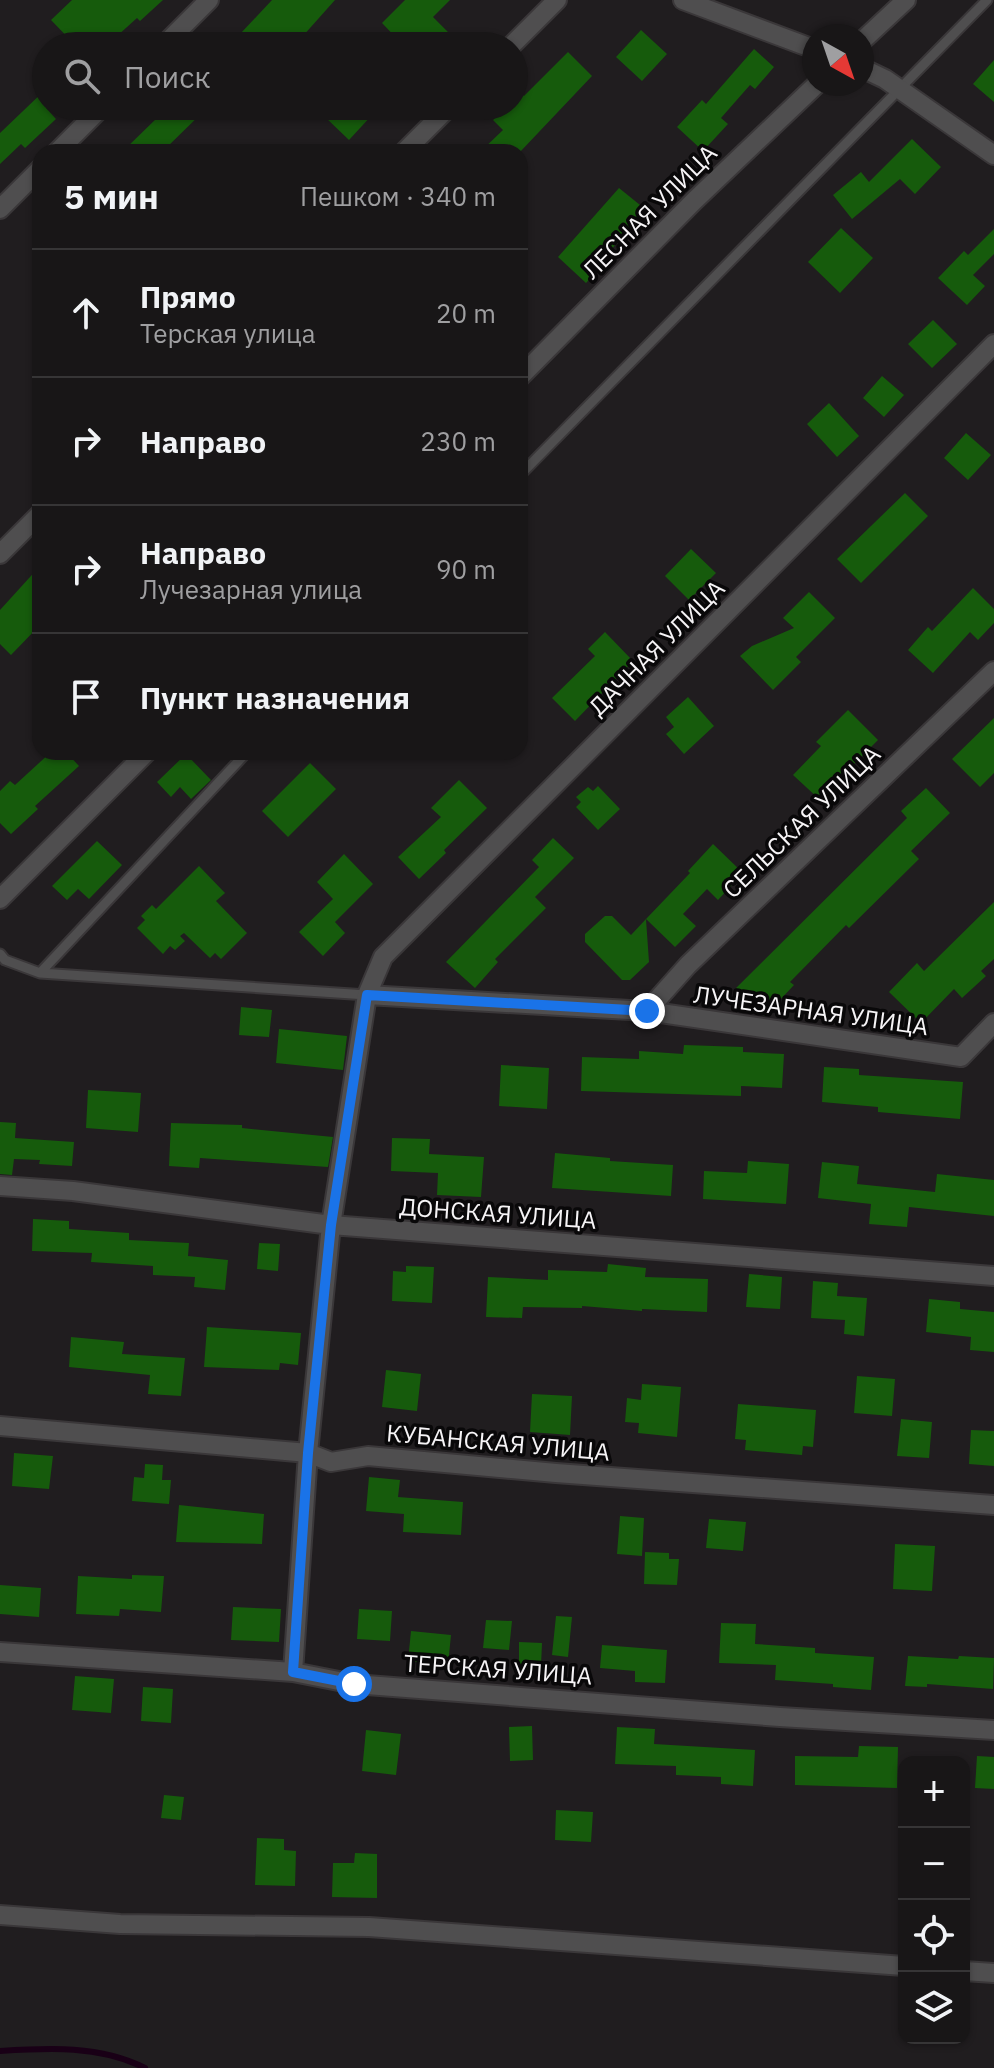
<!DOCTYPE html>
<html lang="ru">
<meta charset="utf-8">
<style>
:root{--surface:#181617;--page:#211f20;--text:#f1f3f6;--muted:#9f9fa1;--line:#363536}
body{margin:0;font-family:"IBM Plex Sans",sans-serif;background:var(--page);color:var(--text)}
.controls{position:absolute;right:24px;bottom:24px;display:grid;overflow:hidden;border-radius:16px;box-shadow:0 2px 6px #0004}
.controls button{width:72px;height:72px;display:grid;place-items:center;padding:0;border:0;border-bottom:2px solid var(--line);background:var(--surface);color:var(--text);font:40px sans-serif}
.compass{position:absolute;left:802px;top:24px;width:72px;height:72px;border-radius:50%;background:var(--surface);box-shadow:0 2px 6px #0004;rotate:140deg}
.stop{position:absolute;width:24px;height:24px;margin:-18px;border:6px solid #1a73e8;border-radius:50%;background:#fff}
.stop.end{background:#1a73e8;border-color:#fff;box-shadow:0 2px 8px #0008}
.list{margin:0;padding:0;list-style:none}
h2{display:flex;justify-content:space-between;align-items:center;height:104px;margin:0;padding:0 32px;font-size:34px}
h2 small{font-size:26px;font-weight:400;color:var(--muted)}
.list li{display:grid;grid-template-columns:52px 1fr auto;gap:24px;align-items:center;box-sizing:border-box;height:128px;padding:0 32px;border-top:2px solid var(--line)}
.list b{display:block;font-size:30px;white-space:nowrap}
.list p{margin:0;font-size:26px;white-space:nowrap;color:var(--muted)}
.list em{font-size:26px;font-style:normal;color:var(--muted)}
.icon{flex:none;width:44px;height:44px;fill:none;stroke:currentColor;stroke-width:2;stroke-linecap:round;stroke-linejoin:round}
.map{position:relative;flex:none;width:994px;height:2068px;overflow:hidden}
.search{position:absolute;background:var(--surface);box-shadow:0 2px 6px #0004;left:32px;top:32px;width:496px;height:88px;display:flex;align-items:center;gap:20px;box-sizing:border-box;padding:0 28px;border-radius:44px;color:var(--muted);font-size:30px}
.panel{position:absolute;background:var(--surface);box-shadow:0 2px 6px #0004;left:32px;top:144px;width:496px;height:616px;border-radius:24px}
.map>svg:first-child{display:block}
</style>
<div class="map">
<svg width="994" height="2068" viewBox="0 0 994 2068">
<rect width="100%" height="100%" fill="#201d1f"/>
<g fill="none" stroke-linecap="round" stroke-linejoin="round">
<path stroke="#190016" stroke-width="6" d="M0,2051C48,2048 100,2045 145,2068"/>
</g>
<path fill="#165b0c" d="M72,0H163L140,21L137,18L106,46H76L51,20Z
M272,0H335L294,46H253L240,34Z
M405,0H450L433,17L448,32L434,46H423L412,35L403,45L382,23Z
M641,30L667,54L642,81L616,57Z
M754,49L774,67L755,89L750,85L721,118L728,124L703,151L677,127L702,100L706,104Z
M568,52L592,76L520,152H480L503,130L493,120L508,106H514V100L521,93L524,96Z
M994,60V102L973,84Z
M46,89V108L56,119L25,148L21,144L0,164V133Z
M148,106H209L162,152H122L159,116Z
M333,106H365L373,114L349,140L324,116Z
M912,139L941,167L915,194L900,179L852,219L833,195L861,172L869,182Z
M619,188L645,209L606,256L609,259L586,283L558,257Z
M841,228L873,258L840,293L808,262Z
M994,229V254L973,275L985,286L967,305L938,278L964,251L968,255Z
M933,320L957,344L932,368L908,344Z
M882,376L904,395L884,417L863,398Z
M829,403L859,436L837,457L807,424Z
M966,433L991,455L968,480L944,458Z
M905,493L928,516L861,583L837,559Z
M691,549L716,573L689,600L665,576Z
M40,566V625L11,655L0,644V610Z
M973,588L994,609V623L978,640L970,632L933,673L908,650L928,627L932,631Z
M809,592L835,618L796,657L801,662L773,690L740,656L752,646L794,628L783,618Z
M605,632L633,661L575,721L552,698L595,656L588,649Z
M688,697L714,726L684,754L666,734L674,727L666,717Z
M848,710L878,740L819,799L793,775L821,746L816,742Z
M994,718V773L980,787L952,759Z
M51,752H66L79,766L35,806L38,809L11,834L0,823V791L10,781L15,785Z
M186,754L211,780L191,799L180,787L171,797L157,782Z
M310,763L336,789L288,837L262,811Z
M459,780L487,808L444,850L446,853L419,879L398,857L441,817L431,808Z
M598,786L620,809L598,830L576,807L581,802L576,797L588,787L593,791Z
M926,788L950,813L911,851L919,859L849,928L846,925L790,982L794,985L765,1016L736,988L907,818L901,811Z
M553,838L574,858L535,897L546,908L495,959L498,962L475,988L446,962L539,867L532,860Z
M97,841L122,865L89,899L78,889L67,900L52,886Z
M713,844L743,873L718,900L707,889L683,914L696,926L675,947L646,919L690,873L688,871Z
M344,854L373,884L335,922L345,933L323,956L299,932L333,899L317,882Z
M199,866L225,893L216,901L247,933L221,959L215,953L210,958L184,933L180,936L185,941L175,950L170,946L163,954L137,928L145,920L141,916L152,905L156,909Z
M994,902V959L981,971L986,976L962,998L954,989L921,1023L889,992L917,963L924,971Z
M605,916H612L631,935L646,919L649,962L630,980H622L585,942V934Z
M241,1007L272,1010L269,1037L239,1035Z
M279,1029L347,1036L343,1070L276,1063Z
M684,1045L743,1047V1052L784,1054L782,1088L741,1086V1096L581,1091L582,1057L639,1059V1051L683,1054Z
M501,1065L549,1068L547,1109L499,1106Z
M824,1067L859,1069V1075L963,1082L960,1119L878,1112V1107L822,1102Z
M88,1090L141,1093L138,1132L86,1128Z
M0,1122L16,1123L15,1138L74,1142L72,1166L39,1164L40,1160L14,1159L12,1175L0,1174Z
M171,1123L242,1125V1128L333,1137L328,1167L200,1158L199,1168L169,1166Z
M392,1138L430,1139L429,1154L484,1157L481,1197L437,1195L438,1173L391,1171Z
M555,1153L610,1158V1161L673,1165L671,1196L552,1188Z
M748,1161L789,1164L786,1204L703,1199L704,1171L747,1173Z
M822,1162L859,1166L857,1184L935,1192L937,1174L994,1180V1216L909,1207L907,1227L869,1224L871,1204L818,1198Z
M33,1219L69,1221V1229L129,1233V1240L189,1243L188,1256L228,1260L225,1290L194,1287L195,1277L153,1275V1266L91,1262L92,1253L32,1251Z
M259,1243L280,1244L278,1271L257,1269Z
M608,1264L646,1268L645,1277L708,1279L707,1312L642,1309V1311L582,1306V1308L523,1307L522,1318L486,1317L488,1277L548,1280V1270L607,1272Z
M406,1266L434,1267L432,1303L392,1301L393,1271L406,1272Z
M749,1274L782,1277L780,1309L746,1307Z
M813,1281L838,1283L837,1296L867,1298L864,1336L844,1334L845,1320L811,1318Z
M929,1299L960,1302V1309L994,1312V1352L970,1350L971,1337L926,1332Z
M207,1327L301,1333L298,1365L280,1363L279,1370L204,1367Z
M71,1337L124,1342L122,1354L185,1358L181,1396L148,1394L150,1375L69,1367Z
M386,1370L421,1374L417,1411L382,1407Z
M857,1376L895,1379L892,1416L854,1413Z
M642,1384L681,1387L677,1437L638,1433L639,1423L625,1422L627,1398L641,1400Z
M532,1394L572,1396L570,1435L530,1432Z
M738,1404L816,1410L813,1447L803,1446L802,1455L745,1450L746,1440L735,1439Z
M901,1419L932,1422L929,1458L897,1456Z
M971,1430L994,1431V1466L969,1464Z
M14,1453L53,1456L49,1489L12,1486Z
M145,1464L163,1465L162,1480H171L169,1504L132,1501L134,1477L144,1478Z
M369,1477L400,1480L398,1497L463,1502L461,1535L403,1532L404,1514L366,1511Z
M179,1505L264,1514L262,1544L176,1542Z
M620,1516L644,1518L642,1556L617,1554Z
M709,1519L746,1522L743,1551L706,1548Z
M895,1544L935,1546L932,1591L893,1589Z
M645,1552L669,1553V1559H679L677,1585L644,1584Z
M132,1575L164,1576L161,1612L120,1609L119,1616L76,1614L78,1576L132,1579Z
M0,1585L41,1588L39,1617L0,1614Z
M233,1607L281,1609L279,1642L231,1640Z
M359,1609L392,1611L390,1641L357,1639Z
M556,1616L572,1617L568,1657L552,1655Z
M486,1620L512,1621L509,1650L483,1648Z
M721,1623L756,1624L755,1644L815,1648V1653L874,1657L871,1690L833,1687V1684L775,1680L776,1665L719,1663Z
M411,1631L451,1635L448,1665L408,1661Z
M519,1642L542,1643L541,1666H519Z
M602,1645L667,1650L665,1683L635,1682V1671L600,1668Z
M908,1656L958,1659L959,1656L994,1658L993,1689L927,1684V1687L905,1686Z
M75,1676L114,1679L111,1713L72,1710Z
M143,1687L173,1689L171,1723L141,1721Z
M532,1726L533,1760L510,1761L509,1727Z
M617,1727L655,1729L654,1744L755,1750L753,1786L721,1784V1777L676,1775V1766L615,1764Z
M366,1730L401,1734L396,1775L362,1771Z
M859,1746L898,1747L897,1788L795,1785V1756L858,1757Z
M977,1756L994,1757V1789L975,1788Z
M164,1795L184,1797L181,1820L161,1818Z
M556,1810L593,1812L591,1842L555,1840Z
M257,1838L284,1839V1850L296,1851L295,1886L255,1885Z
M355,1853L377,1854V1898L332,1897L333,1863H354Z"/>
<g fill="none" stroke-linecap="round" stroke-linejoin="round">
<g stroke="#3a3739" stroke-width="13">
<path id="service" d="M520,475L987,0
M0,954L5,960L40,973L367,995
M40,973L247,752"/>
</g>
<g stroke="#3a3739" stroke-width="22">
<path id="minor" d="M683,0L814,49
M862,41L906,0
M163,46L209,0
M511,46L557,0
M862,68L885,79L994,155
M57,152L103,106
M404,152L450,106
M0,209L40,169
M520,377L694,201L817,84
M0,554L40,514
M0,899L147,752
M367,995L647,1011L961,1057L994,1023
M647,1011L688,965L994,671
M0,1186L73,1191L331,1225L994,1276
M0,1426L308,1453L331,1462L368,1456L556,1473L994,1505
M0,1652L293,1672L354,1684L780,1717L994,1730
M293,1672L308,1453L331,1225L367,995L383,957L994,344
M0,1915L120,1924L369,1927L904,1966
M964,1971L994,1973"/>
</g>
<use href="#service" stroke="#4f4e4f" stroke-width="9"/>
<use href="#minor" stroke="#4f4e4f" stroke-width="18"/>
</g>
<g fill="none" stroke-linecap="round" stroke-linejoin="round">
<path stroke="#1a73e8" stroke-width="10" d="M354,1684L293,1672L308,1453L331,1225L367,995L647,1011"/>
</g>
<g text-anchor="middle" stroke-width="7" stroke-linejoin="round" paint-order="stroke">
<g font-size="24" fill="#f6f4f6" stroke="#090809">
<text transform="translate(650 212) rotate(-45)" y="8">ЛЕСНАЯ УЛИЦА</text>
<text transform="translate(657 648) rotate(-45)" y="8">ДАЧНАЯ УЛИЦА</text>
<text transform="translate(802 822) rotate(-44)" y="8">СЕЛЬСКАЯ УЛИЦА</text>
<text transform="translate(811 1011) rotate(8)" y="8">ЛУЧЕЗАРНАЯ УЛИЦА</text>
<text transform="translate(498 1214) rotate(4)" y="8">ДОНСКАЯ УЛИЦА</text>
<text transform="translate(498 1443) rotate(5)" y="8">КУБАНСКАЯ УЛИЦА</text>
<text transform="translate(498 1670) rotate(4)" y="8">ТЕРСКАЯ УЛИЦА</text>
</g>
</g>
</svg>
<div class="controls">
<button>+</button>
<button>−</button>
<button><svg class="icon" aria-label="locate" viewBox="0 0 24 24"><circle cx="12" cy="12" r="6"/><path d="M12 2v4M12 18v4M2 12h4M18 12h4"/></svg></button>
<button><svg class="icon" aria-label="layers" viewBox="0 0 24 24"><path d="M12 4l9 5-9 5-9-5zM3 14l9 5 9-5"/></svg></button>
</div>
<svg class="compass" viewBox="-18 -18 36 36"><path d="M0-13l5 13h-10z" fill="#e53935"/><path d="M0 13l5-13h-10z" fill="#9f9fa1"/></svg>
<div class="stop" style="left:354px;top:1684px"></div>
<div class="stop end" style="left:647px;top:1011px"></div>
<div class="search"><svg class="icon" aria-label="search" viewBox="0 0 24 24"><circle cx="10" cy="10" r="6"/><path d="M15 15l6 6"/></svg>Поиск</div>
<section class="panel">
<h2>5 мин<small>Пешком · 340 m</small></h2>
<ul class="list">
<li><svg class="icon" aria-label="ahead" viewBox="0 0 24 24"><path d="M12 20V5M6 11l6-6 6 6"/></svg><div><b>Прямо</b><p>Терская улица</p></div><em>20 m</em></li>
<li><svg class="icon" aria-label="right" viewBox="0 0 24 24"><path d="M7 20v-9h11M14 6l5 5-5 5"/></svg><div><b>Направо</b></div><em>230 m</em></li>
<li><svg class="icon" aria-label="right" viewBox="0 0 24 24"><path d="M7 20v-9h11M14 6l5 5-5 5"/></svg><div><b>Направо</b><p>Лучезарная улица</p></div><em>90 m</em></li>
<li><svg class="icon" aria-label="arrive" viewBox="0 0 24 24"><path d="M6 21V4h12l-3 4 3 4H6"/></svg><div><b>Пункт назначения</b></div></li>
</ul>
</section>
</div>
